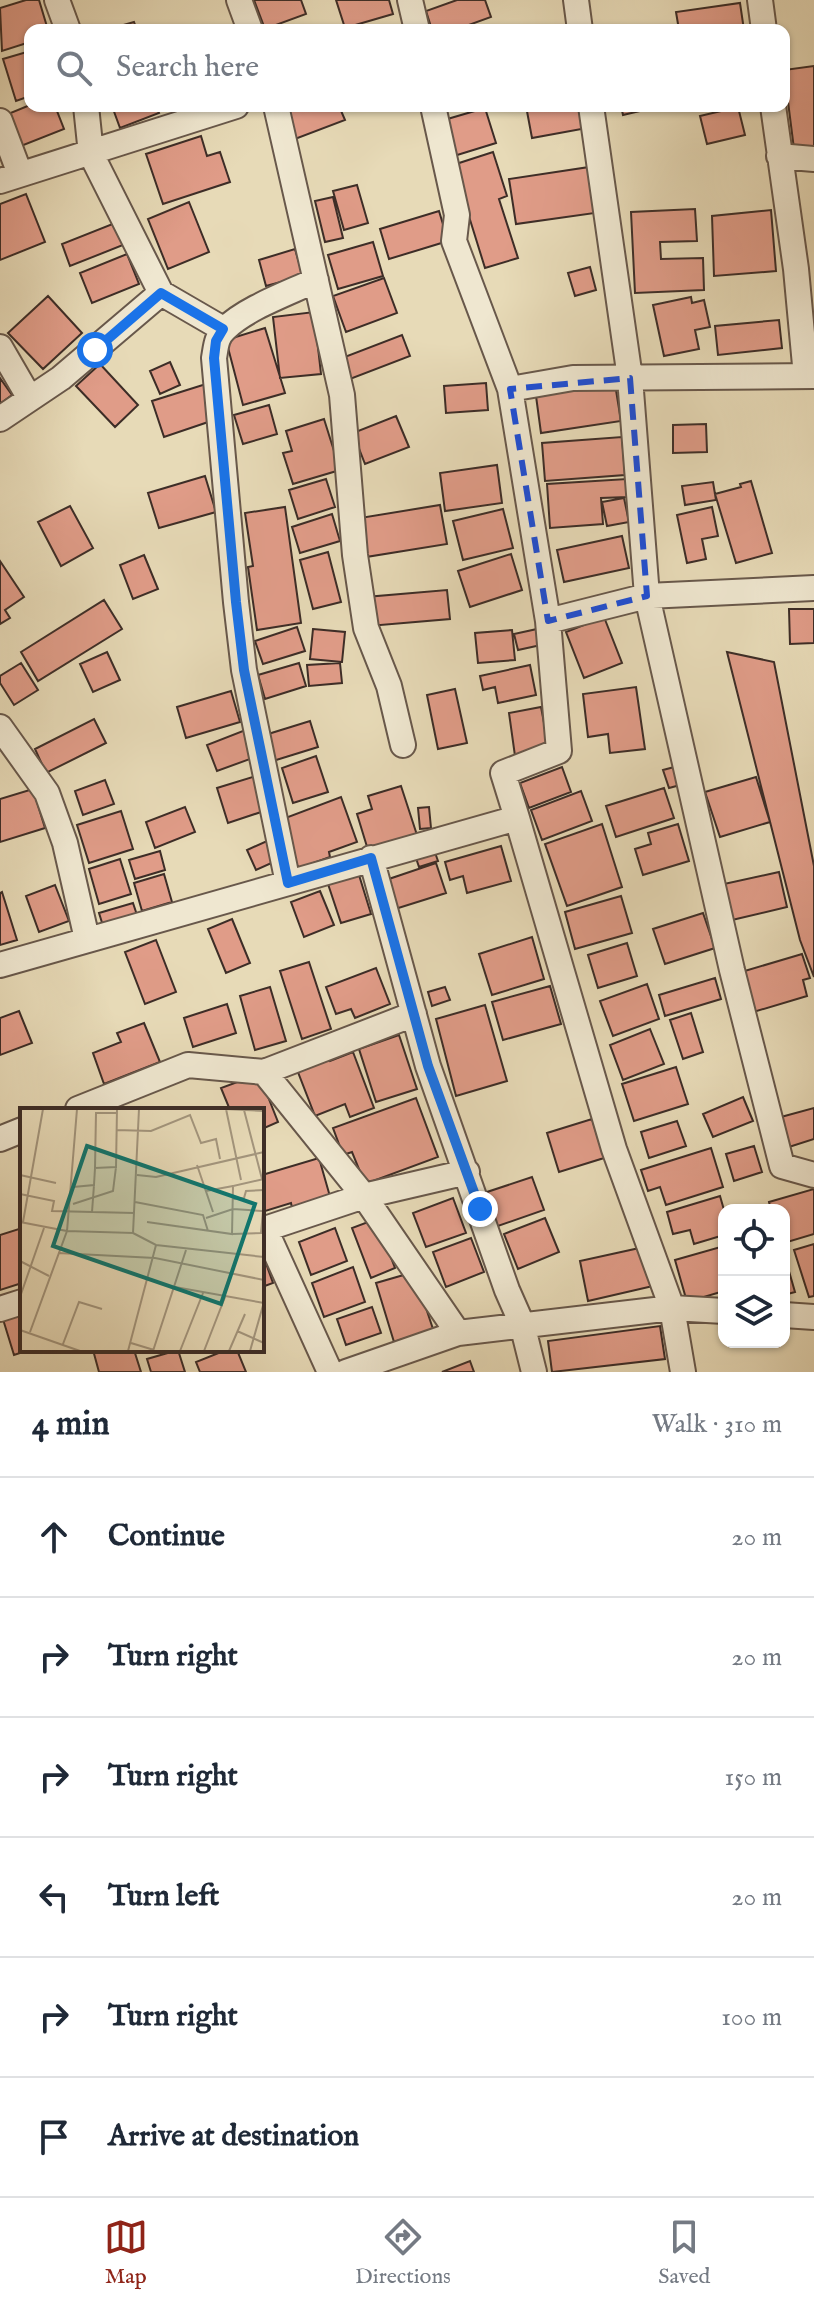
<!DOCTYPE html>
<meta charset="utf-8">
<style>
:root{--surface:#fff;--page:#f6f6f7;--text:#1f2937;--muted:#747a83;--line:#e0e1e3;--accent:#8f2418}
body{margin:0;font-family:"IM FELL English",serif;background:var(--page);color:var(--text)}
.controls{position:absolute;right:24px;bottom:24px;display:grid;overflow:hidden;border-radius:16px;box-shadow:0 2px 6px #0004}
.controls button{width:72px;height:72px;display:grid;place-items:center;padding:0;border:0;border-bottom:2px solid var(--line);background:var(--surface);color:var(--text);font:40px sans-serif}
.stop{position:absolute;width:24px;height:24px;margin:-18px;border:6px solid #1a73e8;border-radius:50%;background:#fff}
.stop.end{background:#1a73e8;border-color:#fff;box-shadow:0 2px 8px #0008}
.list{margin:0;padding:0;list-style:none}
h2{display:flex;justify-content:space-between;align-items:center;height:104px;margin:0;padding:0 32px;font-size:34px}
h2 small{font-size:26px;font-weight:400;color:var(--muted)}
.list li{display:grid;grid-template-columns:52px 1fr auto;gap:24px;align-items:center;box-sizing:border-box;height:120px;padding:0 32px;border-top:2px solid var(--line)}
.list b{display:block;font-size:30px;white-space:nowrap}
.list em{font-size:26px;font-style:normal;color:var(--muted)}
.icon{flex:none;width:44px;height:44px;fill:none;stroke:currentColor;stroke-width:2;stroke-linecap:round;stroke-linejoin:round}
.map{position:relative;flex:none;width:814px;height:1372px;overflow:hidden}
.search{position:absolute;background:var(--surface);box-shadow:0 2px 6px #0004;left:24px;right:24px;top:24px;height:88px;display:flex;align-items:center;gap:20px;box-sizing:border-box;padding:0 28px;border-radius:16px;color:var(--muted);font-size:30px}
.sheet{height:824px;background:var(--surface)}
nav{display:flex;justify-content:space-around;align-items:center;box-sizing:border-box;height:112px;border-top:2px solid var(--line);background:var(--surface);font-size:22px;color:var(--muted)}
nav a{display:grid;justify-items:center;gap:4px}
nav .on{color:var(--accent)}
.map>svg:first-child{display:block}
</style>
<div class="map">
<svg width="814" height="1372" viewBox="0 0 814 1372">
<rect width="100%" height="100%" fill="#e7dab7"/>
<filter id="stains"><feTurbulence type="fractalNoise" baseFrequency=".0025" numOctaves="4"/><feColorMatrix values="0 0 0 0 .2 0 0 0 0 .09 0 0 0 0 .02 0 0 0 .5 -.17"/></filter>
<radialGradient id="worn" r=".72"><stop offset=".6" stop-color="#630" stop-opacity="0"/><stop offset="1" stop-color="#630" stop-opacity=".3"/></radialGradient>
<path fill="#e09c88" stroke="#3d2d27" stroke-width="2" d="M26,0H39L48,30H30V42L2,51L0,8Z
M254,0H301L306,14L265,29Z
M336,0H389L393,14L345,28Z
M457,0H485L491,17L455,30H432L426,11Z
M740,3L744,30H679L676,12Z
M134,22L137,30H106Z
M30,51V96L16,101L3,59Z
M814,66V146L794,149L784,70Z
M30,105L55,106L64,129L21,146L8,114Z
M112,106H156L159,113L120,128Z
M300,106H339L345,120L295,139L285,112Z
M526,106H582L587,128L532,138Z
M621,106H661L623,115Z
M738,107L745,135L707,144L700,116Z
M485,108L496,143L454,156L444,120Z
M201,136L207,156L220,152L230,182L163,204L146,154Z
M493,152L507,196L499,199L518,258L485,268L453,165Z
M596,166L602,212L516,224L509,179Z
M357,185L368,223L344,230L333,191Z
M26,194L45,242L0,260V204Z
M333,197L343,238L325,242L315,201Z
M189,202L209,252L168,269L148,219Z
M695,209L697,241L660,242L661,259L703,258L704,290L635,293L631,212Z
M771,210L776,271L714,276L712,216Z
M439,211L448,241L389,259L380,229Z
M115,223L123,245L70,266L62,244Z
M373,242L383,276L338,289L328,255Z
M295,249L303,276L266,286L259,260Z
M127,254L139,284L92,303L80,273Z
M590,267L596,290L575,296L568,273Z
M384,278L397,313L346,332L333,296Z
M48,296L82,333L43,369L8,333Z
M691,297L692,303L704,300L710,327L695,330L699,349L664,356L653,305Z
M314,312L321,374L280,378L273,317Z
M779,320L782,348L718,355L715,326Z
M265,328L285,393L243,405L226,340Z
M402,335L410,356L350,379L342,358Z
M170,362L180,385L160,394L150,371Z
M100,364L138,405L115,427L76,386Z
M0,378L12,395L0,404Z
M486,383L488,410L446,413L444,386Z
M206,384L217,419L164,437L152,401Z
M615,384L621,421L541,433L536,396Z
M269,405L277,434L243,444L234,415Z
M396,416L409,447L365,464L353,433Z
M324,419L340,470L293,484L283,453L292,451L286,431Z
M706,424L707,452L673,453V425Z
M622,437L625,475L545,481L542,443Z
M497,465L502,503L445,511L440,473Z
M205,476L216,512L159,528L148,493Z
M326,479L335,507L298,519L289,490Z
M627,479L628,497L601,498L603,524L550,528L547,484Z
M751,481L772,553L736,563L715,494L741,487L740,484Z
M713,482L716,500L685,505L682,486Z
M624,498L629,522L607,526L602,502Z
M440,505L447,544L366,557L360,518Z
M70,506L93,548L61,566L38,522Z
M285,507L301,623L257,630L248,567L253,566L245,513Z
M712,507L718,536L702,539L706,559L687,563L677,515Z
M503,509L513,548L463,560L453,521Z
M332,514L340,541L300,553L292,527Z
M622,536L629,568L564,582L557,550Z
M328,552L341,602L313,609L300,560Z
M511,554L522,590L470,607L458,571Z
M144,555L158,589L133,599L120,565Z
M0,561L24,597L5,610L10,618L0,624Z
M447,590L450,619L369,626L366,597Z
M104,600L122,629L38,681L21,652Z
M789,609H814V643L790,644Z
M604,617L622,663L584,678L566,632Z
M297,627L305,651L263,664L255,641Z
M313,629L345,632L342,662L310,659Z
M537,629L541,645L518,650L514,634Z
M512,630L515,660L478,663L475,633Z
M107,652L120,680L93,692L80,664Z
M727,652L774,662L814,866V977L800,940Z
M21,663L38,690L14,705L0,683V676Z
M299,663L306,686L265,699L258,675Z
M340,663L342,683L309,686L307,665Z
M530,665L536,695L498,703L495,687L483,690L480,676Z
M636,687L645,749L610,753L608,734L588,737L583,694Z
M455,689L467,743L438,749L427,695Z
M231,691L240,722L186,738L177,707Z
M541,707L549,749L515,756L509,713Z
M94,719L106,743L46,773L35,749Z
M310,721L318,747L273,761L265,735Z
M248,729L258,756L217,771L207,745Z
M316,756L328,792L293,803L282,768Z
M678,766L684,784L669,788L663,770Z
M562,767L571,792L529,808L520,783Z
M256,776L267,810L228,823L217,788Z
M756,777L770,822L720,837L705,792Z
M105,780L114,804L83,815L75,791Z
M401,786L417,835L368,850L357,814L372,809L368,796Z
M664,788L674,818L616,837L606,806Z
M33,789L45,828L0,842V799Z
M581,791L592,821L542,840L531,810Z
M341,797L357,842L329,852L330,857L297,869L280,820Z
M185,807L195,832L155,848L146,822Z
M429,807L431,828L420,829L418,808Z
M121,811L133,849L89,863L77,825Z
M602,824L622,887L567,906L545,844Z
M678,824L689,861L643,875L635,849L651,844L648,833Z
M267,841L276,861L256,870L247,850Z
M432,844L438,861L419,867L413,849Z
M501,846L511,881L467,893L463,876L450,880L445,862Z
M160,851L165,870L135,879L129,860Z
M120,859L131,894L99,904L89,869Z
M436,863L446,893L392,910L383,881Z
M779,872L787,907L732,920L724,884Z
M164,874L172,902L142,911L134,883Z
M359,875L371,914L341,923L328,884Z
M55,885L69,921L39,932L26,896Z
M320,891L334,925L304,937L291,902Z
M2,892L17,940L0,945V893Z
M621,896L632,933L575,949L565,912Z
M133,903L138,918L104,929L99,913Z
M703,913L715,948L665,964L653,929Z
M232,919L250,963L226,973L208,929Z
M532,937L544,979L492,995L479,954Z
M156,940L176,992L145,1004L125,952Z
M627,943L637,976L598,988L588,955Z
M802,954L810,978L803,980L807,996L750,1013L738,973Z
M309,962L331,1029L302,1039L280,971Z
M376,968L390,1004L355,1018L351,1009L336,1014L326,987Z
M715,978L721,999L665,1016L659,995Z
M647,984L659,1019L613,1036L600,1001Z
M550,986L561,1024L503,1040L492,1002Z
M270,987L286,1041L255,1050L240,996Z
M445,987L450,1000L432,1006L428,992Z
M227,1004L236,1033L193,1047L184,1018Z
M485,1005L507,1081L456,1096L436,1019Z
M19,1011L32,1043L0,1055V1018Z
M691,1013L703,1052L683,1059L670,1020Z
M144,1023L160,1062L104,1084L93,1053L121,1042L117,1033Z
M650,1029L664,1064L623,1080L610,1045Z
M399,1035L417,1089L376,1102L359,1049Z
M353,1052L374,1108L350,1117L345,1104L315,1116L296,1067L327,1055L330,1061Z
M676,1067L688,1104L634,1121L622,1084Z
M259,1074L278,1122L262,1129V1110H230L221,1088Z
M743,1097L753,1121L713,1137L703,1114Z
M416,1098L438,1157L365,1184L352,1152L343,1155L333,1128Z
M814,1108V1139L789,1147L781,1117Z
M592,1119L604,1158L559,1172L547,1133Z
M677,1121L686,1146L649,1158L641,1132Z
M754,1146L762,1172L734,1181L726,1154Z
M711,1148L723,1187L666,1205L660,1187L648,1191L641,1170Z
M319,1158L331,1200L293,1212L291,1203L262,1212V1175Z
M532,1177L544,1210L495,1227L484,1193Z
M814,1189V1234L784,1243V1210H771L769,1202Z
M720,1196L724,1210V1235L694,1244L690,1230L673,1234L667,1212Z
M453,1198L466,1233L426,1247L413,1213Z
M545,1218L559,1252L518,1269L504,1234Z
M376,1219L395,1268L371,1278L352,1228Z
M22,1228V1283L0,1290V1235Z
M335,1228L347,1261L311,1275L299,1242Z
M471,1238L484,1272L446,1287L433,1252Z
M814,1244V1296L809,1297L794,1250Z
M724,1246V1291L687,1302L675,1260Z
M644,1247L653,1286L588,1301L580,1261Z
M262,1252L273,1283L262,1287Z
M784,1254L795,1292L784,1295Z
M353,1267L365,1302L324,1317L312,1283Z
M414,1272L433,1329L394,1342L376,1283Z
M372,1307L381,1333L346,1345L337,1319Z
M22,1310V1350H29L14,1355L2,1316Z
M660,1326L665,1359L552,1372L548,1341Z
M93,1350H134L141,1372H99Z
M178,1350L185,1372H151L147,1359Z
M226,1350H237L246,1372H200L196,1362Z
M470,1361L474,1372H442Z"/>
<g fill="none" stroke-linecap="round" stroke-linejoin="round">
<g stroke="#68584b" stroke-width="28">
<path id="street" d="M57,0L68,30
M239,0L250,30
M410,0L417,30
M576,0L580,30
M760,0L764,30
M86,106L91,154L161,293L223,329
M276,106L342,395L355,555L366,628L389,686L403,745
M433,106L457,215L454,241L510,389L548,621L559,751L503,773L517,818
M591,106L630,378L647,596L732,970L782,1166L814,1175
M773,106L796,269L806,376
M0,121L20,174
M779,156L814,159
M0,181L236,106
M0,347L29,397
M510,389L573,378L814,376
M0,419L61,378L161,293
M548,621L647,596L814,588
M0,727L47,793L65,843L87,939
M371,858L428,1066L507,1290L522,1324L534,1372
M288,883L244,670L236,602L214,358C216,347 216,337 225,329C246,308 289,293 316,280
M0,965L517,818L614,1149L672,1308L724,1311
M264,1072L414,1014
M78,1109L188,1065L264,1072L364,1196L458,1333
M0,1139L22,1130
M265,1229L364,1196L467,1172
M262,1230L265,1229L330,1372
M0,1309L22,1302
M784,1315L814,1317
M346,1372L458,1333L672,1308L683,1372"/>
</g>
<use href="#street" stroke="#efe7d0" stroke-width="24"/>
</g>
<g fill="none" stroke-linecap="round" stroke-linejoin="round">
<path stroke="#1a73e8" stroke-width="10" d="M95,350L161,293L223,329L216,341L214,358L236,602L244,670L288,883L371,858L428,1066L480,1209"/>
</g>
<path fill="none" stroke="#1d4ed8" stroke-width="6" stroke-dasharray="16 10" stroke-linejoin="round" d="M630,378L647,596L548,621L510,389Z"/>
<g transform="translate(20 1108)">
<rect width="244" height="244" fill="#e7dab7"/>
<path fill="none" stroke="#a3957d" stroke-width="2" d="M205,1L244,3M206,1L221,72M224,2L242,71M96,5H76L75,60L96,59L97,1M96,22L131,23L170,7L181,35L196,31L200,51M177,57L193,104M0,67L36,75M117,67L136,69L244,44M53,79L74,77L75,60M186,83L213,78M0,86L34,93L32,103L114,105M213,91L224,90L226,83L244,82M115,94L183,107L188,123M53,96L93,83L96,59M72,104L74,77M186,110L213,101L242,103M0,114L47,123L57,1M3,114L23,1M127,114L212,126L213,78L244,71M113,125L136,137L244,149M212,126L241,125L243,103M38,145L135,150L244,172M0,153L29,168M155,179L244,195M0,189L24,120M0,222L60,243M217,223L244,235M10,224L47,123L113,125L119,1M111,235L134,242M43,236L59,194L82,201M108,243L136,137M133,243L166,142M160,243L183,185M184,243L205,189M209,243L225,206M230,243L244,194"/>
<path fill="#0f766e" fill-opacity="0.15" stroke="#0f766e" stroke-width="4" d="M67,38L235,96L201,196L33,138Z"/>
<rect width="244" height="244" fill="none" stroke="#3d2d27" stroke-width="4"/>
</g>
<rect width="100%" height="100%" filter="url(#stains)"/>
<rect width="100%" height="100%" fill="url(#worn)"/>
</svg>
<div class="controls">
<button><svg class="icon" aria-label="locate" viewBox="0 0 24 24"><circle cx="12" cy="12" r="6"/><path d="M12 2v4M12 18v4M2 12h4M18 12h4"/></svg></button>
<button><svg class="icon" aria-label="layers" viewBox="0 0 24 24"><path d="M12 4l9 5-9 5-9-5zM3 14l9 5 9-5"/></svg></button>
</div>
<div class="stop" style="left:95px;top:350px"></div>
<div class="stop end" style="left:480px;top:1209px"></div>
<div class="search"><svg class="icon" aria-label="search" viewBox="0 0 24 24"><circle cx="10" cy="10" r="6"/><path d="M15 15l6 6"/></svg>Search here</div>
</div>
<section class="sheet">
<h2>4 min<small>Walk · 310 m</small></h2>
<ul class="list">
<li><svg class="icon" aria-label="ahead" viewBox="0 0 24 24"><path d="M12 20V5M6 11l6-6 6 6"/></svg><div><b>Continue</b></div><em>20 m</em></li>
<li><svg class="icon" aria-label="right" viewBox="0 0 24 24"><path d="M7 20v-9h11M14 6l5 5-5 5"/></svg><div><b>Turn right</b></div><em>20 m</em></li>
<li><svg class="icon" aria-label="right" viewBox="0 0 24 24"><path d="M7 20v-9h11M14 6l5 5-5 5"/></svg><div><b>Turn right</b></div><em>150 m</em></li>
<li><svg class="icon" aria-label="left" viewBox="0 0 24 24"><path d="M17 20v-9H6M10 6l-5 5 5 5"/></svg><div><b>Turn left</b></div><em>20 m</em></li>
<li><svg class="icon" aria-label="right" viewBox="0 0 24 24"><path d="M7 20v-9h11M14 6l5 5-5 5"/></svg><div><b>Turn right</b></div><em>100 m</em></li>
<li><svg class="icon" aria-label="arrive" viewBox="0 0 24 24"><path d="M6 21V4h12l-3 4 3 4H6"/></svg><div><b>Arrive at destination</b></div></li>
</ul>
</section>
<nav>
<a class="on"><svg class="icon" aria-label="map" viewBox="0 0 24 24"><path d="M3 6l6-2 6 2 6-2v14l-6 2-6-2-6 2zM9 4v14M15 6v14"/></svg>Map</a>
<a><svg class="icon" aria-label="directions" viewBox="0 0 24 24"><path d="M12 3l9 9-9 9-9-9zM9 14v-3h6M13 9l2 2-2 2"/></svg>Directions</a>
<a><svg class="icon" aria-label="saved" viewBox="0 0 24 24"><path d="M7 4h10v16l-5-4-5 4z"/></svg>Saved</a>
</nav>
